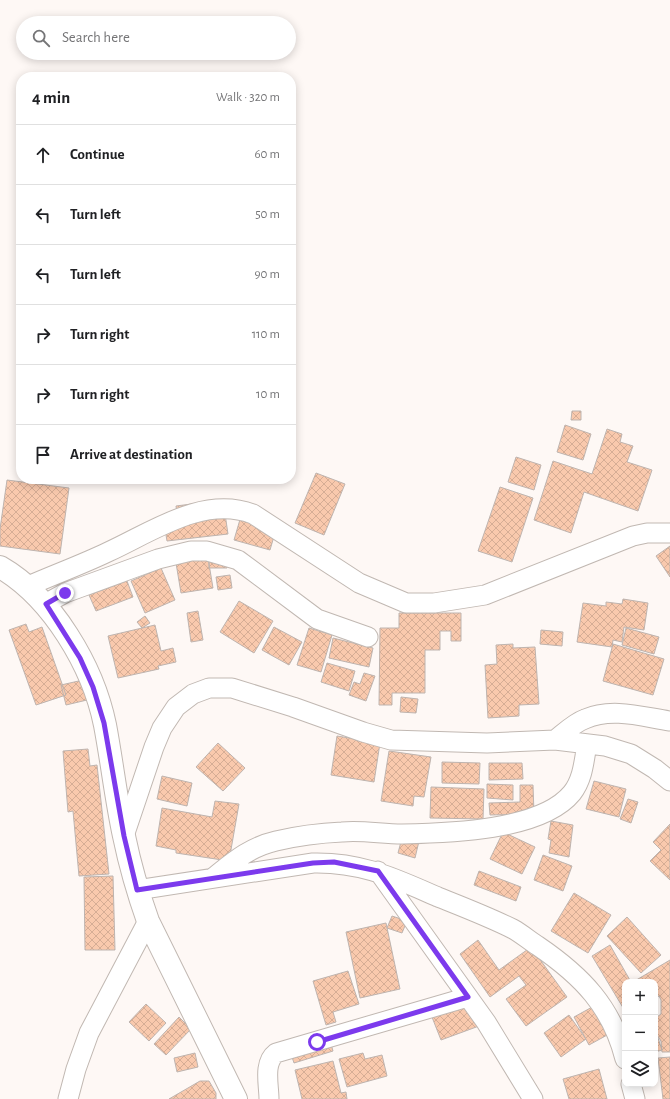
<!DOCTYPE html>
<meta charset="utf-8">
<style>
:root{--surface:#fff;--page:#f2f2f2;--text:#202124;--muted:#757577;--line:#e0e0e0}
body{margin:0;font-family:"Alegreya Sans",sans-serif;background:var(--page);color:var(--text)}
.controls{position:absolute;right:12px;bottom:12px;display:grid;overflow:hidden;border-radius:8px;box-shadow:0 2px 10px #0003}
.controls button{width:36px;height:36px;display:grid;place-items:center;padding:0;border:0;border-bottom:1px solid var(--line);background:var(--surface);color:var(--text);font:20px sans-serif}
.stop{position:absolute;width:12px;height:12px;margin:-9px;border:3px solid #7c3aed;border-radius:50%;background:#fff}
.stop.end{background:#7c3aed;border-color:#fff;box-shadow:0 1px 4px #0008}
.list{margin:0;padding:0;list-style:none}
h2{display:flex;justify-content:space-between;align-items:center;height:52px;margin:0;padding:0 16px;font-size:17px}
h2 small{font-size:13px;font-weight:400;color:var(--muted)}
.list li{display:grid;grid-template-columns:26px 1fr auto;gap:12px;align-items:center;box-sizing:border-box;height:60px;padding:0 16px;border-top:1px solid var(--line)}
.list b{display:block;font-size:15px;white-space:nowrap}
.list em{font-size:13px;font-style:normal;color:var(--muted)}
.icon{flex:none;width:22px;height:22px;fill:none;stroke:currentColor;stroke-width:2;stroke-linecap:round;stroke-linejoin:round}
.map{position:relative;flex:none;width:670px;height:1099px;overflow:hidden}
.search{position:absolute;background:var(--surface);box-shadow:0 2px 10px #0003;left:16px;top:16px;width:280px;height:44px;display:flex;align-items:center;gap:10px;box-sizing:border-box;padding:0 14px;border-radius:22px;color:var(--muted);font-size:15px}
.panel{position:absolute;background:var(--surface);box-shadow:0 2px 10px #0003;left:16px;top:72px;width:280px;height:412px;border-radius:16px}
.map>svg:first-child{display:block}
</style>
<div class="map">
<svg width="670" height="1099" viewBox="0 0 670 1099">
<defs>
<pattern id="building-cross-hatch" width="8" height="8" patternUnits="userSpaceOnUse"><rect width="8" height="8" fill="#f9c9ad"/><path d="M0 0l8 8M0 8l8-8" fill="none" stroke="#d6ad95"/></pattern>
</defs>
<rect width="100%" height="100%" fill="#fef8f5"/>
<path fill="url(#building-cross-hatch)" stroke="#beb4af" d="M572,411H581V420H571Z
M565,425L591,434L583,460L557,452Z
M607,429L622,434L620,442L633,446L627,462L652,470L638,511L584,492L571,533L534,520L553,461L592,474Z
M516,457L541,465L534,490L508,482Z
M316,473L345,484L324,535L295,523Z
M7,480L69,488L60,554L0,546V529Z
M500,487L533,498L512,562L478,551Z
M223,500L228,534L167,541L164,523L178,521L176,506Z
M241,516L277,526L270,550L234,540Z
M670,546V577L656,556Z
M227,553V568H209V554Z
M208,558L213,588L181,593L176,563Z
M161,568L175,600L145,613L131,581Z
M230,575L232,588L218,590L216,577Z
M127,581L133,597L96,611L89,595Z
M623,599L648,603L644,630L624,627L622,642L613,640L612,647L577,642L583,603L606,606V602L622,604Z
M239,601L273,621L254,653L220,632Z
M198,611L203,640L191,642L187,613Z
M399,613H461V641H451V631H440V650H425V693H392V705H379L380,628H399Z
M145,616L150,623L142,628L137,622Z
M26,624L29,632L42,627L66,695L36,705L9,630Z
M155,625L161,651L173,648L176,662L158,666L159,669L118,678L108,636Z
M274,627L302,642L289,665L262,650Z
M309,628L332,635L321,672L297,665Z
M626,628L659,637L654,654L622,645Z
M541,630L563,632L562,646L540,644Z
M333,638L373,648L369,667L329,658Z
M513,644V648L535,647L539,704L519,705V716L488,718L485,665L497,664L496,645Z
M613,644L664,659L653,695L603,681Z
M327,663L355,671L349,691L321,682Z
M364,673L375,676L366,701L349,695L354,682L360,684Z
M83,680L87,700L66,705L61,685Z
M401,697L418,699L416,713L400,712Z
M337,736L380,743L374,782L331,775Z
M218,743L245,768L223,791L196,767Z
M88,749L90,766L97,765L109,874L79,876L73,811L68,812L63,751Z
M389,751L431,757L424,797L414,796L413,806L381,801Z
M442,762L480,763L479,784L442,783Z
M489,763H522L523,779L489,780Z
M162,776L192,783L187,806L157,799Z
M594,781L626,789L619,817L586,809Z
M487,784L513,785V800L487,798Z
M520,785H533L534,814L490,815L489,803L520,802Z
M431,787L484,789L483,819L430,818Z
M628,799L638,802L631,823L620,819Z
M215,801L239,804L229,861L176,853V850L156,846L162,808L212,817Z
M551,821L573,825L569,857L549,853L551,840L548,839Z
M670,824V880L650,861L661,850L653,842Z
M503,832L535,847L522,874L490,859Z
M403,834L420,837L415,858L398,853Z
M543,855L572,866L563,891L534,880Z
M479,871L521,887L516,901L474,885Z
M113,876L115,950H85L84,877Z
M574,893L611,915L588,953L551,931Z
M392,916L407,921L402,933L387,928Z
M627,917L661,955L641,973L607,936Z
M386,923L400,989L360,998L346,932Z
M478,940L499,970L531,947L567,997L526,1026L506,999L526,985L519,976L490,997L460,954Z
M610,945L631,982H625V1011L592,956Z
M670,960V1052H662L661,1041L655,1032V1015L657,1017L661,1014V1000L659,996L655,998V982H633Z
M348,971L359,1004L333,1012L336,1022L326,1025L313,981Z
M468,997L479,1026L441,1040L430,1012Z
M146,1004L166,1023L149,1041L129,1022Z
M594,1006L609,1034L589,1045L574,1017Z
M569,1015L586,1039L561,1057L544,1033Z
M179,1017L191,1029L166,1055L154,1044Z
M329,1037L333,1051L294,1063L289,1048Z
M658,1038L662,1050L655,1052V1039Z
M195,1053L198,1067L177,1072L174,1058Z
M363,1053L365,1059L382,1055L387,1076L347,1087L339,1059Z
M670,1057V1099H663L658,1058Z
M333,1061L341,1093L346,1092L347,1099H302L295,1070Z
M599,1069L607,1099H569L563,1079Z
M200,1081H209L216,1093V1099H169Z"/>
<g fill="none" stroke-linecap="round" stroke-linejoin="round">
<g stroke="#c1b8b2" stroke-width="21">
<path id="street" d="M26,587C53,575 81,565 108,552C152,532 203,495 253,514L359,583L406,603H434L485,595L633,536L647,533H670
M45,604L65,593L158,559L191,551H207L238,560L317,619L368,637
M555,740C564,733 574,723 585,719C612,707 643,717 670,721
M124,836L154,747L162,728L176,707L193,694L209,688H232L293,707L363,732L391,740L487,743L555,740L605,746L631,754L655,769L670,781
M378,871L486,1022L533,1099
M214,877C234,861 250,847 276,841C297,836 320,833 342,832C362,830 382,834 402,834C448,833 541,831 572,793C583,779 584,761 587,744
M137,890L313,863C362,862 394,878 438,897C463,907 489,917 513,929C522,934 530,941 538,946C582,976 612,1007 625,1059
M631,1084L635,1099
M68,1099L76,1069L89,1033L148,921
M269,1099C269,1085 263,1063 276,1053L468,997"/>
</g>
<g stroke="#c1b8b2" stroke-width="24">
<path id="secondary" d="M0,567C52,597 93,666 105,725C112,762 116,799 124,836C130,865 138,893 148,921L236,1099"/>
</g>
<use href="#street" stroke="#fff" stroke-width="19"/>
<use href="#secondary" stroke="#fff" stroke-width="22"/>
</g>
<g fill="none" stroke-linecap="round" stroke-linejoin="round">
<path stroke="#7c3aed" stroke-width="5" d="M65,593L46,604L80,658L93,687L104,723L124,836L137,890L313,863L334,862L378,871L468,997L317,1042"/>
</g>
</svg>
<div class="controls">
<button>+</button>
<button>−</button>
<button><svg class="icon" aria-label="layers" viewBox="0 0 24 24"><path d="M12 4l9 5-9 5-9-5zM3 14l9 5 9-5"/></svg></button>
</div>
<div class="stop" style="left:317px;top:1042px"></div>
<div class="stop end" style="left:65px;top:593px"></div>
<div class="search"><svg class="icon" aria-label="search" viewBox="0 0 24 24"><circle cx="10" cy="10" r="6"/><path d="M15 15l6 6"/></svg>Search here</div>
<section class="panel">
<h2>4 min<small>Walk · 320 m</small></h2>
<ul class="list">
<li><svg class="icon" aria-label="ahead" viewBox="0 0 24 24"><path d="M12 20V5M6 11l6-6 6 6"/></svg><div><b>Continue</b></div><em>60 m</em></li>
<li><svg class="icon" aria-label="left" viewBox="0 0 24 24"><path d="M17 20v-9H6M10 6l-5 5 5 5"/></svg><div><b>Turn left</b></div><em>50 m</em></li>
<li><svg class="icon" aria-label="left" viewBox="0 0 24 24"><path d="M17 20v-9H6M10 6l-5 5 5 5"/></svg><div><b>Turn left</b></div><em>90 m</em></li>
<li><svg class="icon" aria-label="right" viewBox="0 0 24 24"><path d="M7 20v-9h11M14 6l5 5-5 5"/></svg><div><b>Turn right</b></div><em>110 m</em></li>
<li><svg class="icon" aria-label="right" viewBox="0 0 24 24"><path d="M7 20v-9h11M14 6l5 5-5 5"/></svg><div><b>Turn right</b></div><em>10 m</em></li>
<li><svg class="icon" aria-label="arrive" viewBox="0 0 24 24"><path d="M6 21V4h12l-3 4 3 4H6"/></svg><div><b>Arrive at destination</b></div></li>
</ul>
</section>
</div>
